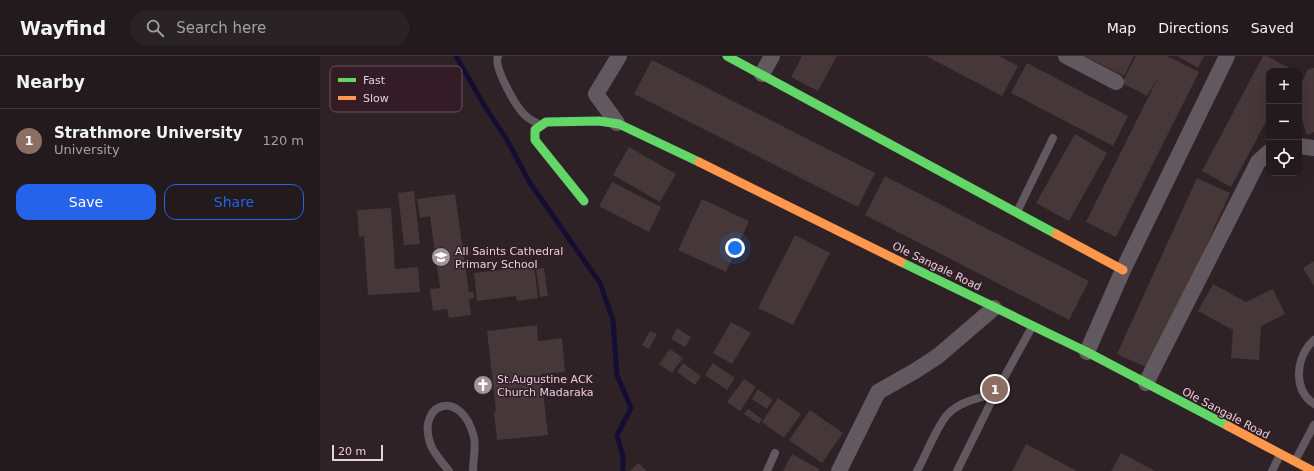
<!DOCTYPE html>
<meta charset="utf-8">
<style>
:root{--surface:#221a1d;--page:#2a2326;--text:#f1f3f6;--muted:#a2a1a4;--line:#3f383b;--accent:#2563eb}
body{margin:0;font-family:"DejaVu Sans",sans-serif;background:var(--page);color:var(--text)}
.controls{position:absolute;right:12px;top:12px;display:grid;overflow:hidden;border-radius:8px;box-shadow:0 4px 16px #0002}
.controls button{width:36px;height:36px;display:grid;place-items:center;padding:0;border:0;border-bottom:1px solid var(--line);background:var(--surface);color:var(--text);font:20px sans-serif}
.scale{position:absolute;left:12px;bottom:10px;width:51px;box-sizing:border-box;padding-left:4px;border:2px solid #e3d2d8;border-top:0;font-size:11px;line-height:14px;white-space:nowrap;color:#e3d2d8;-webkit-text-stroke:3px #341c26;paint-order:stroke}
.you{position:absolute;left:415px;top:192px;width:14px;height:14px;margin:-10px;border:3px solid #fff;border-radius:50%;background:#1a73e8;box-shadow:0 0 0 6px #1a73e833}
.badge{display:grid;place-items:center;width:26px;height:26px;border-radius:50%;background:var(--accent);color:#fff;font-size:13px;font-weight:700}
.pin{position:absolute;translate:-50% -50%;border:2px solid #fff;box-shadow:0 1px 4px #0006}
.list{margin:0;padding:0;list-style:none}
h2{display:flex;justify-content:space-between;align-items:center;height:52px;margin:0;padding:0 16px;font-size:17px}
h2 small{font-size:13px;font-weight:400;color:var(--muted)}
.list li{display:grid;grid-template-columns:26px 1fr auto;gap:12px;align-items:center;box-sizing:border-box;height:64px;padding:0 16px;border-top:1px solid var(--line)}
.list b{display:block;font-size:15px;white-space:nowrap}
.list p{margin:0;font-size:13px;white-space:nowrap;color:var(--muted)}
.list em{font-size:13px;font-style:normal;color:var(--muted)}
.actions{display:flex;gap:8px;padding:12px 16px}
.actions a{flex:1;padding:9px 0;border:1px solid var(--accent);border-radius:12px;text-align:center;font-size:14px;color:var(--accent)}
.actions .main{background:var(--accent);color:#fff}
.icon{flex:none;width:22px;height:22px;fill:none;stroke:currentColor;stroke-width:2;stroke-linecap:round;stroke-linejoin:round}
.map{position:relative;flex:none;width:994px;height:415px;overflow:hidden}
header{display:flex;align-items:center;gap:24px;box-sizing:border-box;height:56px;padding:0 20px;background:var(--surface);border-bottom:1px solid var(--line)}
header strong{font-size:19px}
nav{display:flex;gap:22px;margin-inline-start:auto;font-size:14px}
.search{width:280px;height:36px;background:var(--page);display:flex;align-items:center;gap:10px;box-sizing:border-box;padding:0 14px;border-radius:22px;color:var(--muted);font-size:15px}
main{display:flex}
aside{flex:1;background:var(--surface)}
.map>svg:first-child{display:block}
</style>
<header>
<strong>Wayfind</strong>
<div class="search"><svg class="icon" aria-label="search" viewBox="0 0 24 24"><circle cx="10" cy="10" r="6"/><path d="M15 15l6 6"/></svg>Search here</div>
<nav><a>Map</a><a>Directions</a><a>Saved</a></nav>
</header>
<main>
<aside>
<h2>Nearby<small></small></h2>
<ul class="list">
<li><span class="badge" style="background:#8d6e63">1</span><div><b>Strathmore University</b><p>University</p></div><em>120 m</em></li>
</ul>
<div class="actions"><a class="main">Save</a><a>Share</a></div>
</aside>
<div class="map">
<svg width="994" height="415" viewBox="0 0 994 415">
<rect width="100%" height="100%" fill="#2e2227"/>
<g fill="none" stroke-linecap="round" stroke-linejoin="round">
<path stroke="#160e32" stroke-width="5" d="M136,0L164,49L187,84L210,127L280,227L293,264L297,319L311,352L297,379L303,401V415"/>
</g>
<path fill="#463739" d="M482,0H517L498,35L471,21Z
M606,0H679L698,10L682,40Z
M764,0H814L804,20Z
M816,0H847L879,16L796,181L766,166L839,20L827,40L802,27Z
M857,0H884L878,12Z
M943,0H947L975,15H949V60L911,131L882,115Z
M332,4L555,117L538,151L314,38Z
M707,7L808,60L793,90L691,37Z
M994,12V76L987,79L982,63H979V32L988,13Z
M755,78L787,97L749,165L716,147Z
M309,91L356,118L340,146L293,119Z
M565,120L769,225L749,264L545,159Z
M877,122L910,137L830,313L797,298Z
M292,126L341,151L329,176L279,150Z
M94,135L100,188L84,189L78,137Z
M135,138L149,236L153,235L154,242L149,243L151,259L129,262L127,253L113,255L110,233L120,232L110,160L100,162L97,143Z
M382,143L429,165L406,216L358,194Z
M71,152L75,213L98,211L100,236L48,239L44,180L39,181L37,154Z
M475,179L510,197L473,269L438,252Z
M994,205V230L983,212Z
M214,210L218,242L197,245L196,240L157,245L154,217Z
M224,212L228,240L220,241L216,213Z
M893,228L926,246L953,233L965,258L941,270L939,304L911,302L913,274L878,255Z
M411,266L431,277L412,308L393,297Z
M217,269L218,285L242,282L245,316L221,318L228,379L177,384L174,356L176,355L167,275Z
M357,272L371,281L365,291L351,283Z
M330,275L337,278L329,293L322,289Z
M350,293L363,302L352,317L339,308Z
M363,307L381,320L375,329L357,316Z
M393,307L415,322L407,334L385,319Z
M424,323L436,331L420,355L407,346Z
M438,333L453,344L447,353L432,343Z
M458,342L481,358L464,382L442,366Z
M428,353L442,363L439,368L424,358Z
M490,354L523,377L502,407L469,384Z
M706,388L757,415H692Z
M801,397L835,415H791Z
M472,398L499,413L498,415H463Z
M318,407L327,415H310Z"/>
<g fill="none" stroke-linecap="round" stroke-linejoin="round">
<path stroke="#61595f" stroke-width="8" d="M178,0C173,11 197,53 206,60C210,64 215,66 220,69
M697,156L733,82
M994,284C976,300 972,333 994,348
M975,405L994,369
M129,415C122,406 113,397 110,387C97,347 141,331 154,381C156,391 153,405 153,415
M447,415L455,397
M597,415C605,401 617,370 627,359C638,346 658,342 675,338
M637,415L675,338L712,271
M952,415L960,399"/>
<path stroke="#61595f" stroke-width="16" d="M746,0L796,26
M442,18L452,0
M297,67L276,38L299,0
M979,90L994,92
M767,296L803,214L907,0
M826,327L938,106L949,96
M519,415L558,336L595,315L618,300L674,252"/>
<path stroke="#63d668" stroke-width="9" d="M407,0L736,178
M264,145L215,84V74L226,66L279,65L299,68L379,106
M581,206L767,296L908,370"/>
<path stroke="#ff974d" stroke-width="9" d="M379,106L581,206
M736,178L803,214
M908,370L993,415"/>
</g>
<defs>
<g id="school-disc" transform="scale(1)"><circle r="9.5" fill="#a4949a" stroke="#341c26"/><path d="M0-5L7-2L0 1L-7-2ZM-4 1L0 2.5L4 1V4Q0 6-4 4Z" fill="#fff"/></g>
<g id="church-disc" transform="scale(1)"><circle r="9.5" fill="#a4949a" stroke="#341c26"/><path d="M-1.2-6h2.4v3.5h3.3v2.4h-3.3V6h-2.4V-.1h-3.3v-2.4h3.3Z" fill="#fff"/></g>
</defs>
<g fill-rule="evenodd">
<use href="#school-disc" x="121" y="201"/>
<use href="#church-disc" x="163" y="329"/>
</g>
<g text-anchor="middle" stroke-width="3" stroke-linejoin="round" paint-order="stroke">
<g font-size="11" fill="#e3d2d8" stroke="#341c26" text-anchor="start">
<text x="135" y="199">All Saints Cathedral<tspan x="135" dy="13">Primary School</tspan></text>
<text x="177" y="327">St.Augustine ACK<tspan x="177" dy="13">Church Madaraka</tspan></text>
</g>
<g font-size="11" fill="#e3d2d8" stroke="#341c26">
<text transform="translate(617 210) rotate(26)" y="4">Ole Sangale Road</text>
<text transform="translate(906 357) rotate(28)" y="4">Ole Sangale Road</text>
</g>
</g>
<rect x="10" y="10" width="132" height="46" rx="6" fill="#341c26" stroke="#69535b" stroke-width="1"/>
<rect x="18" y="22" width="18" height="4" fill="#63d668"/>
<rect x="18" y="40" width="18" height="4" fill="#ff974d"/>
<g font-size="11" fill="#e3d2d8">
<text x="43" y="28">Fast</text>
<text x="43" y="46">Slow</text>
</g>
</svg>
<div class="controls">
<button>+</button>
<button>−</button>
<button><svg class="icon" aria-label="locate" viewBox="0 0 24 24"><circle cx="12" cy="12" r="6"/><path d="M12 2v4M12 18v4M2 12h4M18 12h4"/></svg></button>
</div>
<div class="scale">20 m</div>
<div class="you"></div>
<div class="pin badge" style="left:675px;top:333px;background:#8d6e63">1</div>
</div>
</main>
